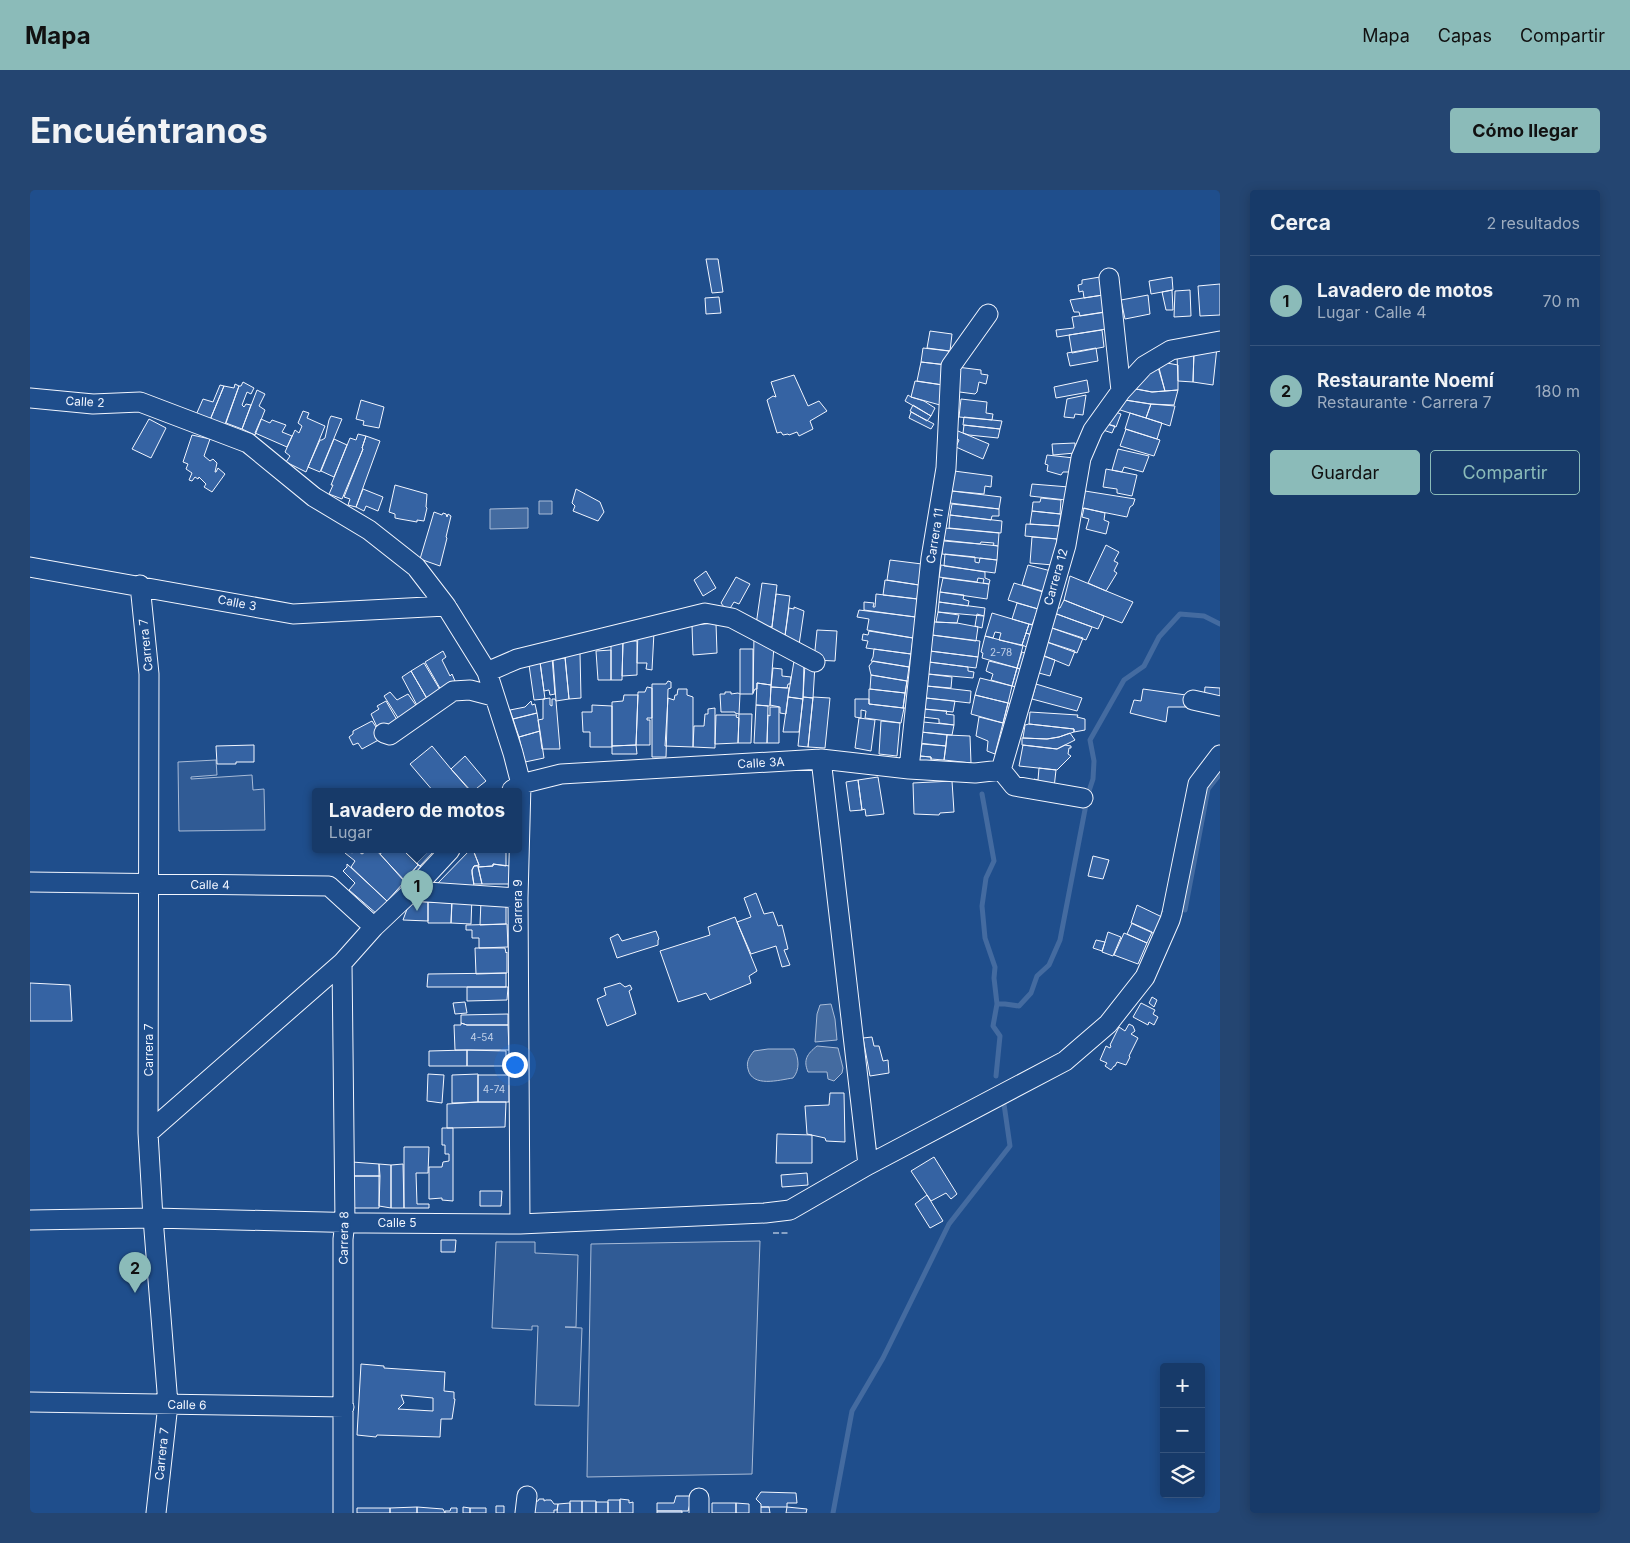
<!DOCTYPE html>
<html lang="es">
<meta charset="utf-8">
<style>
:root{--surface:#173a69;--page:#244571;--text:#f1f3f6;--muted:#9eadc0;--line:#36547d;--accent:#8bbbb9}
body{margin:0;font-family:Inter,sans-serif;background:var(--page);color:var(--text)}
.controls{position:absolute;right:15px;bottom:15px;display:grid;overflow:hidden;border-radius:5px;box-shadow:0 2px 12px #0003}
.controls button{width:45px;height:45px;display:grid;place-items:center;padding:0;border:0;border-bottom:1px solid var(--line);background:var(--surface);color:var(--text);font:25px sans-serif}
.you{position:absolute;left:484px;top:874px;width:18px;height:18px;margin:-12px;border:4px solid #fff;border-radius:50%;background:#1a73e8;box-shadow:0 0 0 8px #1a73e833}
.badge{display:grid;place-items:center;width:32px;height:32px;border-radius:50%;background:var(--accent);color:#111;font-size:16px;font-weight:700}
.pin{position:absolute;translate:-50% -41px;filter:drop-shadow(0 1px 2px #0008)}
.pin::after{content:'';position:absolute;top:26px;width:18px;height:15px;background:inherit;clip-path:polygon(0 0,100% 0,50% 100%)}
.popup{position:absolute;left:282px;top:598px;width:210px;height:65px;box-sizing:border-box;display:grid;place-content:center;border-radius:5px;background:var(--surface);filter:drop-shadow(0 1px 4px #0005);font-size:16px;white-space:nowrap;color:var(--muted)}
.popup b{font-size:19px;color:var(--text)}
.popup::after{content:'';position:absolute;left:50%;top:100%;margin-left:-10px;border:10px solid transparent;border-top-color:var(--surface)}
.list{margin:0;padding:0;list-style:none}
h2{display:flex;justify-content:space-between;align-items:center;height:65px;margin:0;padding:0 20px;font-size:21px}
h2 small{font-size:16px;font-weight:400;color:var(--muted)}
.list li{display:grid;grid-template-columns:32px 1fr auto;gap:15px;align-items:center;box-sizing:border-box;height:90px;padding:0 20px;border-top:1px solid var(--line)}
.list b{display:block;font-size:19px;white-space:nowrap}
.list p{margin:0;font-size:16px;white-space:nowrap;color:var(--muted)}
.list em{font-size:16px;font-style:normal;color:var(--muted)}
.actions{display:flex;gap:10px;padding:15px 20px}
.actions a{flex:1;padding:11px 0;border:1px solid var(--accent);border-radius:5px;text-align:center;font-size:18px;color:var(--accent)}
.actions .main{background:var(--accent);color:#111}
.icon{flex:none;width:28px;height:28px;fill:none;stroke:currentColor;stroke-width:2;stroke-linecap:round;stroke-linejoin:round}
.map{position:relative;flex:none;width:1190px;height:1323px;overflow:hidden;border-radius:5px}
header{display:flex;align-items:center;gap:30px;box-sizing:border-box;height:70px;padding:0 25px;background:var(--accent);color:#111}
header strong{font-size:24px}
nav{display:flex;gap:28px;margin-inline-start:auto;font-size:18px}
.intro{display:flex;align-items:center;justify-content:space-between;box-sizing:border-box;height:120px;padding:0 30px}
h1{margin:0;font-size:35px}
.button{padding:12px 22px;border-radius:5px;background:var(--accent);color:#111;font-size:18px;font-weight:700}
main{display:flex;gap:30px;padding:0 30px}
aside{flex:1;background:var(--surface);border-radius:5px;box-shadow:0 2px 12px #0003}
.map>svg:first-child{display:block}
</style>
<header>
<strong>Mapa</strong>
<nav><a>Mapa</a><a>Capas</a><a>Compartir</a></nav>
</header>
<div class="intro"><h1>Encuéntranos</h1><a class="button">Cómo llegar</a></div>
<main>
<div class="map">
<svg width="1190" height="1323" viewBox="0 0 1190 1323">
<rect width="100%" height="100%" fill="#1f4e8c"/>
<path fill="#305b95" stroke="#a8bbd7" d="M186,570L187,585L161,587V589L222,585L223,600L234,599L235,640L149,641L148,572Z
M730,1051L722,1284L557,1287L561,1054Z
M466,1052H505V1063L548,1065L546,1137H535L552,1138L549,1216L505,1215L508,1136H502V1140L462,1138Z"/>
<path fill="#446ba0" stroke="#a8bbd7" d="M509,311H522V324H509Z
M498,318V338L460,339V319Z
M801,814L805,829L807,850L785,852L787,824L790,815Z
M787,856L808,858L813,878L812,883L804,891L798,889L797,882H778C773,870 777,864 787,856Z
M738,859H764C769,868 770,880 763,888C749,890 722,898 718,879C716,872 719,867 724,861Z"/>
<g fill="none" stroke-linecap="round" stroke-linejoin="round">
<path stroke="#446ba0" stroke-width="5" d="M952,604L964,671L956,688L952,716L955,748L965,777L964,788L967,814L963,836L970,846L966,886
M1155,720L1178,599L1190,584
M967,814H975L989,816L1001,803L1007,786L1019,775L1030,750L1058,604L1063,589L1064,571L1060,550L1094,490L1114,476L1129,447L1150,424L1174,426L1190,434
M803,1323L822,1221L853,1168L919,1034L980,956L974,914"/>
</g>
<path fill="#3563a3" stroke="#f2f6ff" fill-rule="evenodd" d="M676,69H688L693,102L682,103Z
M1070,87L1073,105L1054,108L1053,101L1049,102L1048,95L1052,94V90Z
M1142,87L1143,100L1121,104L1119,91Z
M1190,94V125L1170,126L1168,96Z
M1142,100L1143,120H1136L1132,102Z
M1160,100L1161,126L1144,127L1145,101Z
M1073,105L1076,122L1050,126L1049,122H1044L1040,110Z
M1118,105L1120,124L1095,129L1091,110Z
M689,107L691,123L676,124L675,108Z
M1074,122L1076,139L1027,147L1026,140L1044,138L1042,127Z
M1072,140L1074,157L1042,163L1039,145Z
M900,141L922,144L920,161L897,158Z
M1187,157L1183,195L1163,192L1164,161Z
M893,158L919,161L917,175L891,172Z
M1066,158L1068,171L1040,176L1037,163Z
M1164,161L1163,192L1148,191L1147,165Z
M891,172L917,175L913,195L887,191Z
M1137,173L1148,175V200L1135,201L1129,178Z
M927,177L951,180V184L958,185L956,194L949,192L947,202L945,204L922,201Z
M1128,177L1135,201L1122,202L1106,199L1120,181Z
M764,185L778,216L789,211L797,221L780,231L783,239L769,246L767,242L759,245L758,244L753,245L751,242L747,243L737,210L743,206L746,207L741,192Z
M1057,190L1059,202L1026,208L1024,197Z
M885,191L913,195L910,215L881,207Z
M213,192L224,198L221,204L217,202L212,215L214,217L216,214L221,215L212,239L196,233L209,196H211Z
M205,194L209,196L194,237L180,230L194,196L204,198Z
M190,195L194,196L180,230L166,225L173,209L183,212Z
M1106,199L1122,202L1148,200L1144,215L1120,214L1095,210Z
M227,200L235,204L229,216L235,220L225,245L212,239Z
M878,205L881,207L894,211L905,218L901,226L875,211Z
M1056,205L1053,225L1045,224L1044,228L1034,227L1037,209Z
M931,209L957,212L956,223L963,224L962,230L929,227Z
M331,210L354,217L349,238L333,235L334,231L326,229Z
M1095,210L1121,214L1116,228L1087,219Z
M1121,214L1145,216L1140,236L1116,228Z
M883,215L901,226L897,231L880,221Z
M273,221L279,223L277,228L295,236L276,282L256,272L260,266L255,262L265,240L269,243L272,236L268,233Z
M1083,221L1091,224L1086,237L1077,234Z
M881,222L904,234L901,239L879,228Z
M1100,223L1132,233L1127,249L1095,239Z
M301,226L312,229L290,282L278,277L290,250H292L295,248L299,230Z
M934,227L972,231L970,239L933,235Z
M119,229L136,238L121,268L102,259Z
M231,229L240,233L242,230L256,235L252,242L262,246L257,257L225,243Z
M1077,234L1085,236L1082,243L1073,240Z
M934,235L970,239L968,248L939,245L933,243Z
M1096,239L1130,250L1124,266L1090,256Z
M928,241L959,254L953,269L926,257L929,250L924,247Z
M328,244L336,246L332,258L333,259L312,309L299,304L303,295H301L320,248L326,250Z
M162,245L180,249L174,266L180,271L183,269L187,273L185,282H186L188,278L195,284L182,302L174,297L176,294L169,287L168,289L165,287L162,291L159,290L162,283L156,279L158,274L153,272Z
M336,246L350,251L326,317L318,315L320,309L314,307L333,259L332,258Z
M304,249L317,255L304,287L291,281Z
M1045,253V263L1023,265L1022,254Z
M1088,259L1119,266L1113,282L1094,277L1092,282L1082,280Z
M1017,265L1044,268L1039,282H1033L1031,285L1017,281L1018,275L1015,274Z
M1076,279L1107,285L1102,306L1087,303V299L1073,297Z
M924,281L962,286L961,297L955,296L954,304L922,301Z
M1002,294L1039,297L1036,310L1000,306Z
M365,295L397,304L396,317L397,318L394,331L387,330V332L370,329L365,328V324L359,322Z
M333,299L353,307L348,321L336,316L334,321L326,317Z
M546,299L570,312L574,322L568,331L543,321L545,316L542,313Z
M922,301L971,307L969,319L920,313Z
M1055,301L1105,309L1103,315L1100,317L1097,327L1052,318Z
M1011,308L1031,310L1030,324L1002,321L1003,312H1010Z
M922,314L969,319V326H962L961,330L920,325Z
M1054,318L1075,323L1074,330L1079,332L1076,344L1056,339L1059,329L1052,327Z
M1002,321L1031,324L1029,336L1000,334Z
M404,322L412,325L413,323L416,324L417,327L418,324L421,326L416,347L417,348L410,376L390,369Z
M920,325L972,331L971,343L919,338Z
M996,334L1031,336L1028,349L995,346Z
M915,338L969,343L968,356L963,355L964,353L951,352L950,354L914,351Z
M1002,347L1027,349L1023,375L1000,373Z
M913,350L968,356L967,370L912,364Z
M1076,355L1089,362L1084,371L1088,373L1084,381L1087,383L1076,401L1058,393Z
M915,364L945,367V372L949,373L950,368L967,370L965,383L914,376Z
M860,370L892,374L889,395L857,390Z
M911,375L955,382V388L960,390L959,394L953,393L954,389L948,388L947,392L909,387Z
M998,375L1021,381L1015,402L992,395Z
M676,381L686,398L673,406L664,390Z
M1040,386L1103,412L1092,433L1034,410Z
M706,387L720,394L709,414L704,412L699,420L694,417L691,413Z
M913,388L959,394L957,409L910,402Z
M855,390L889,395L887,409L853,405Z
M732,393L747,395L742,437L726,435Z
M984,393L1013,402L1008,419L978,410Z
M910,402L934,405L933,409L939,411L938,416L909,412Z
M746,404L760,406L755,446L741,444Z
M846,404L888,409L885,427L834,420V412L844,413L843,417H845Z
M1034,410L1074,426L1068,439L1024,423L1026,418H1030Z
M909,412L955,418L954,426L908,422Z
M987,413L1008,419L1002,435L982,429Z
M764,417L774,421L769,455L754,452L759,418L764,419Z
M829,420L886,427L883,448L837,440L839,429L827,427Z
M908,422L929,425L927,433L906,432Z
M962,423L999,434L992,455L969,450L971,443L965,442L963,448L955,446Z
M1024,423L1062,437L1056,450L1019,437Z
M947,424L954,426L952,438L945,436Z
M904,432L927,433L948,437L946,451L902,445Z
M686,433L687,463L663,465L662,435Z
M999,434L1005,435L1002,445L996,443Z
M1019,437L1053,448L1047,463L1014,451Z
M787,440L807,441L805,471L784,470Z
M608,441L624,442L622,480L616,479L617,473H607Z
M839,441L883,448L881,464L836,458L838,451L832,450L833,444L838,445Z
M996,443L1002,445L999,458L992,455Z
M724,445L744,456L741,495L727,493V499H725L723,503Z
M902,445L950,451L948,467L900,461Z
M955,446L993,456L987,478L952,468L953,463L951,462Z
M593,450L592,490H581V453Z
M593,451H607V485L592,486Z
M1014,451L1045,461L1039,476L1010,464Z
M710,459H723V504H710Z
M844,459L881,464L879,477L841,471L843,467Z
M581,460V490H568L566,461Z
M413,461L416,467L412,470L420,486L422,484L425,491L411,500L395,472Z
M900,461L948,467L946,478L899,472Z
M992,462L997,464L992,480L987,478Z
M550,463L551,508L539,509L535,466Z
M1013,466L1025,470L1020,486L1009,483Z
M522,467L525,504L520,505L519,500L514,501L510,472Z
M535,468L539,509L526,511L523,470Z
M764,471L774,472L773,509L758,507Z
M843,471L879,477L877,491L841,485L839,476Z
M959,471L987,478L982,496L961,490L963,484L956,481Z
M510,472L515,509L504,510L499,475Z
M899,472L938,477V481L944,482L943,488L898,484Z
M394,473L412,503L399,512L381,481Z
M775,474L785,475L783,508L773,507Z
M743,478L752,479V486L761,487L760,494H758L757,498L741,497Z
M987,478L991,479L986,497L982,496Z
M381,481L399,512L389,519L372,487Z
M898,484L922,487L921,498L896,496Z
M841,485L877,491L875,503L840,499Z
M950,488L982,496L978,513L945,505Z
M638,491L641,492V498L638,499L636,567H622V494H636Z
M877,491H883L879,518H873Z
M727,493L741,495L740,516L726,515Z
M1006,494L1052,508L1047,521L1002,509Z
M897,496L941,501L940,513L896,508Z
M617,497L622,498V528H617V530H620V555H606L608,502H615Z
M741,497L759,498L756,524L750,523V517L740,515Z
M1175,497L1190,498V511L1174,510Z
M648,499H657V505L663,507V557L635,556L638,508L644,510L645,505H647Z
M839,499L875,503L873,518L839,514Z
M1113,499L1156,505L1158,517H1138L1136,532L1100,523L1104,510L1111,511Z
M360,502L367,510L378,504L390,521L372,534L354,506Z
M695,502H701V504L708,503L710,504L709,524L705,523V522H691L690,504H695Z
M594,505H608L606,555L582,556V512L593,511Z
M945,505L978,513L973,533L941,524Z
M758,507L773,509L769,542H753Z
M773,507L783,508L778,557L768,556Z
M783,507L800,508L795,558L778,557Z
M520,508V515L522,516V509H525L526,511L530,559H512L508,530L513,529V509Z
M896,508L925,511L923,522L894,519Z
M825,509H839V514L874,518L871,533L835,528L836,521L831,520V528L825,527Z
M356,511L367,530L352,540L347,537L341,524L349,519L347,516Z
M501,511L502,515L505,514L507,523L483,529L480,520L495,517Z
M978,513L983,514L977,534L973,533Z
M562,515L582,516V557H560V542H553L552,522H562Z
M726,515L738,516L737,553H724Z
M740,517H749V553H737L738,525L740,526Z
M685,518V558L663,557L664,536H674L675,524H678V519Z
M894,519L917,521L916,524L924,525V535L909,533V529L893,527Z
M1000,522L1048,525L1047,527L1055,529V540L1044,542V539L999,534Z
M507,523L510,541L489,547L483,529Z
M709,524H722L721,553H708Z
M686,525H707L706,527L709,528L708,553L685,554Z
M949,527L973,533L965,564L957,561L958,551L946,546Z
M829,528L845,530L841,561L825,558Z
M342,531L346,537L349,538L354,547L332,559L328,553L323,555L319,547L323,544V541Z
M851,531L870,533L867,566L849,564Z
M893,532L924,535L922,545L891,542Z
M999,534L1044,539V542L1029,547L1017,549L993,548L995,535Z
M510,541L514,568L495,572L489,547Z
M891,542L917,545L916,556L889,553Z
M1040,543L1045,550L1027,559L992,555V548H993L1017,549L1029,547Z
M917,545L940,546L941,573L914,570Z
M892,554L916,556L914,570L901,569V567L890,566Z
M224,555V572H206V574H187L186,556Z
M606,555L607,564H582V556Z
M993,555L1027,559L1035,555L1041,556V558H1039L1038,564L1041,566L1027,580L989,576Z
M402,556L421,579L441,602H404L380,574Z
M435,566L456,591L442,602L421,579Z
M890,566L901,567V572L889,571Z
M1009,578L1026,580L1024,598L1003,596L1004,589L1008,590Z
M848,587L854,624L836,626L835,619L832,620L828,590Z
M828,590L832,620L820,621L816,592Z
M922,591L924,622L910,623L909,625L884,624L883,593Z
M318,660L322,663L326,660L332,664L338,660H346L375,691L357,711L321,677L325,671L315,663Z
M355,660H373L388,675L374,691L350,664Z
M373,660H399L387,673Z
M399,660L404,661L390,676L387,673Z
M440,660L444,662L449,675L444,676L442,680L444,697L407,694Z
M443,660H476V676L463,674V676L448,677L449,675Z
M1063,666L1079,670L1073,689L1058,686Z
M317,674L358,712L347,724L319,700L325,693L313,681L317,677Z
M463,674L480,676V694H452L448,677L463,676Z
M388,675L393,678L378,693L374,691Z
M444,676H448L452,694H444L442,684V680Z
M726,703L734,724L743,722L748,736L752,735L758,759L754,760L760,775L752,777L746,756L721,764L707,732L721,727L714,708Z
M422,706L442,707L441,734L421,733Z
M451,710H476V734L450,735Z
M380,711L398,712V731L373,730Z
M398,712L422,713L421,733H398Z
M1107,715L1132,727L1125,744L1101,733Z
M705,727L727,781L719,786L721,793L680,810L676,803L648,812L630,761L680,745L678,737Z
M1102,733L1122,742L1117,753L1097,744Z
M476,734H477L478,757L449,758V748H442V740H436V735Z
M626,741L629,749L628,750V755L587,768L580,748L588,744L592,751Z
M1078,742L1091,747L1083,766L1072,762Z
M1094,743L1117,753L1108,774L1084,765Z
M1066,750L1075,752L1072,761L1063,758Z
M445,758H475L476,763L477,762V783L446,784Z
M476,783V797H397L398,784Z
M0,793L40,795L42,831H0Z
M590,793L595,797L600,795L602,799L599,801L606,824L577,836L567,809L576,805L574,798Z
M437,797H478L477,810L437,811Z
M1122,807L1127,810L1124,817L1119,813Z
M435,812L437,823L425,824L423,813Z
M1111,813L1125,820L1123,824L1128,827L1124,835L1119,832L1118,835L1103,827Z
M478,824V835H437L431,833V825Z
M431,833L437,835H478L479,860H425L424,835H431Z
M1099,834L1103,836L1105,841L1101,844L1108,848L1099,866L1100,867L1096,875L1087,872L1085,876H1084L1081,880L1075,876L1077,873L1070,870L1076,856L1080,858L1081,856L1080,855L1089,837L1095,841Z
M842,847L844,856H849L853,871L858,870L859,883L840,886L833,848Z
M437,860L476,861V876H437Z
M437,860V876H399V861Z
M398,884L414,885L412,913L397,911Z
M448,884V912L422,913V885Z
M448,885H479V912H448Z
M800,903H814L815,952L796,951L795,948L777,944L775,916L799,915Z
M448,912H476L475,937L417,938V914Z
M412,938H423V1011L412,1010V1008L399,1009V977H412L413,972L419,971V964H415V955H412Z
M747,944L782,945V973H746Z
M374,957H399L398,983H386L387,1014H399V1018H374Z
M904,967L927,1004L921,1009L916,1003L901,1011L881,981Z
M322,972L349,974L350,986H322Z
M349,974L361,975V1018L349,1016Z
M373,974L374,1018H361V975Z
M777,983L778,995L752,997L751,985Z
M322,986H350L349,1018H322Z
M450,1001H472L471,1016H450Z
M897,1005L913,1031L900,1038L885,1014Z
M411,1050H426L425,1062H411Z
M331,1174L354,1176V1178L415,1182L414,1201L424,1202V1209H425L422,1229H411L410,1247L347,1245L346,1247L327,1245ZM371,1205L403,1208V1221L368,1219L374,1213Z
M731,1302L766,1303L767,1313H757V1317H731V1314L726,1309Z
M646,1306H665L660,1314L658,1321H627V1313H644Z
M509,1309H514V1311L516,1310H521L524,1314H528L527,1320H524V1323H500V1312L508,1311Z
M590,1309L599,1310V1313L603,1312V1323H590Z
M578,1310H590V1323H578Z
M540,1311H552V1323H540Z
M552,1311H566V1323H552Z
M566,1312H578V1323H566Z
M540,1313V1323H527L528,1314Z
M682,1313H706V1323H682Z
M706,1313L719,1314V1323H706Z
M466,1316H474V1323H466Z
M387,1317L413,1319L415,1323H387Z
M387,1317V1323H360V1318Z
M433,1317L440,1318V1323H433Z
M731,1317H739L740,1323H731Z
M757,1317L777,1319L776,1323H756Z
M327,1318H360V1323H327Z
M421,1318H427V1323H415V1321H420Z
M440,1318H456V1323H440Z
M627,1321H652V1323H627Z"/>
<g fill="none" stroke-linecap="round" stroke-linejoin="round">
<g stroke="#f2f6ff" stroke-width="21">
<path id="minor" d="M1079,88L1091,201
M0,208L63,214L110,212L218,253L284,307L339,340L386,377L416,416L457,482L483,563L491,594L488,708L490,1034
M0,377L263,424L416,416
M110,395L119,484L118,943L123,1028L138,1214L126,1323
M457,482L487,469L675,423L702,428L785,472
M1163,510L1190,516
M354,543L360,545L423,501L440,500L463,506
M791,569L838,975
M879,579L901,368L916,278L921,176L958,124
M971,580L1036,355L1051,268L1063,240L1091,201L1114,176L1141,160L1190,151
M971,580L984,596L1053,608
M482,600L491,594L531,584L791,569L879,579L945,583L971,580
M0,692L299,696L344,737
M382,701L488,708
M312,773L315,1032L313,1049V1323
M118,943L312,773L344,737L382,701L420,660
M0,1030L123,1028L336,1033L490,1034L735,1023L760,1020L838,975L1035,871L1078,834L1115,787L1140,730L1142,723L1168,594L1190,565
M0,1212L314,1217
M495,1323L497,1306
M669,1323V1308"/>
</g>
<use href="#minor" stroke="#1f4e8c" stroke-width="19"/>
<path stroke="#f2f6ff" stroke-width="1" stroke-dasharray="6 2.5" stroke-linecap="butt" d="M743,1043H758"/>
</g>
<g text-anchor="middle" stroke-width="4" stroke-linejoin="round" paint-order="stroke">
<g font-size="10" fill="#c3d1e8">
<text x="971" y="466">2-78</text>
<text x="452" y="851">4-54</text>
<text x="464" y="903">4-74</text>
</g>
<g font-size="12" fill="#f2f6ff" stroke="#1f4e8c">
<text transform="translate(55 212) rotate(3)" y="4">Calle 2</text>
<text transform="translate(905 346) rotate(-81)" y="4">Carrera 11</text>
<text transform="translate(1026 387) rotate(-74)" y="4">Carrera 12</text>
<text transform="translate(207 413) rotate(11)" y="4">Calle 3</text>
<text transform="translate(116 455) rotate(-96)" y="4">Carrera 7</text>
<text transform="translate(731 573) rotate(-3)" y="4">Calle 3A</text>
<text transform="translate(180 695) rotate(1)" y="4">Calle 4</text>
<text transform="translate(488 716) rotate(-90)" y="4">Carrera 9</text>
<text transform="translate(119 860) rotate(-90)" y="4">Carrera 7</text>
<text x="367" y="1037">Calle 5</text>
<text transform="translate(314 1048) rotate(-89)" y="4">Carrera 8</text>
<text transform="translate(157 1215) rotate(1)" y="4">Calle 6</text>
<text transform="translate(132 1264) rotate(-84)" y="4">Carrera 7</text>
</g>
</g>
</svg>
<div class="controls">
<button>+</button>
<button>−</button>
<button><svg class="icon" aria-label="layers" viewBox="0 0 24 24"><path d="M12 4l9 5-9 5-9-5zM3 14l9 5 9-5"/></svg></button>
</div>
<div class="you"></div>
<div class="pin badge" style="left:387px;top:721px">1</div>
<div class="popup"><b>Lavadero de motos</b>Lugar</div>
<div class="pin badge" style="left:105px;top:1103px">2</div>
</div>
<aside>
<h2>Cerca<small>2 resultados</small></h2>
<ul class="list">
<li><span class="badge">1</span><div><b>Lavadero de motos</b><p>Lugar · Calle 4</p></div><em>70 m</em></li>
<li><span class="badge">2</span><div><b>Restaurante Noemí</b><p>Restaurante · Carrera 7</p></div><em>180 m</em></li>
</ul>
<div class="actions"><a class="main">Guardar</a><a>Compartir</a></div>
</aside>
</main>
